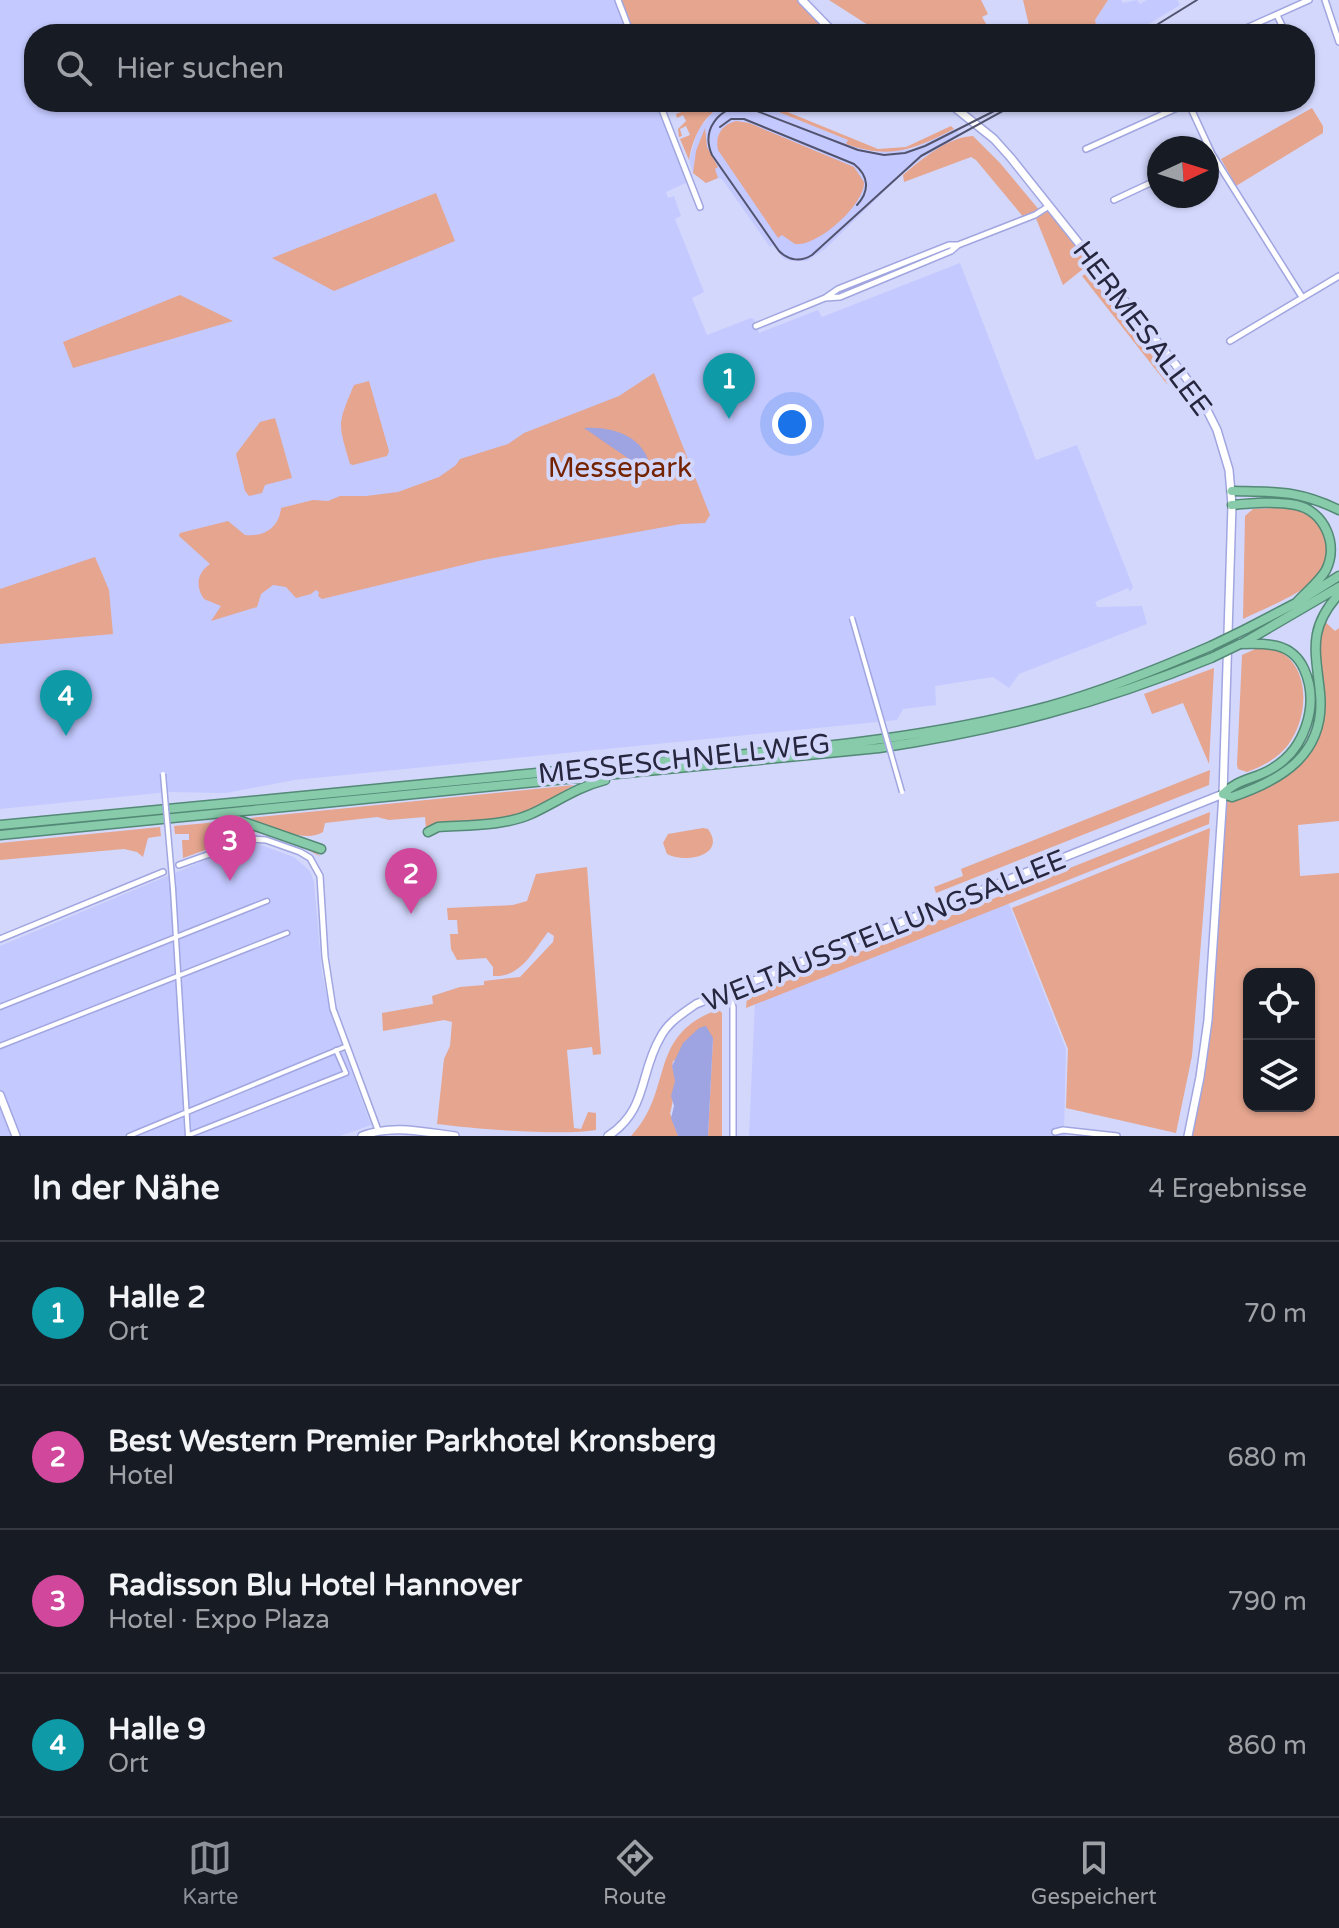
<!DOCTYPE html>
<html lang="de">
<meta charset="utf-8">
<style>
:root{--surface:#171b24;--page:#242831;--text:#f1f3f6;--muted:#9ea1a6;--line:#363941;--accent:#8c9099}
body{margin:0;font-family:"Varela Round",sans-serif;background:var(--page);color:var(--text)}
.controls{position:absolute;right:24px;bottom:24px;display:grid;overflow:hidden;border-radius:16px;box-shadow:0 2px 6px #0004}
.controls button{width:72px;height:72px;display:grid;place-items:center;padding:0;border:0;border-bottom:2px solid var(--line);background:var(--surface);color:var(--text);font:40px sans-serif}
.compass{position:absolute;left:1147px;top:136px;width:72px;height:72px;border-radius:50%;background:var(--surface);box-shadow:0 2px 6px #0004;rotate:86deg}
.you{position:absolute;left:792px;top:424px;width:28px;height:28px;margin:-20px;border:6px solid #fff;border-radius:50%;background:#1a73e8;box-shadow:0 0 0 12px #1a73e833}
.badge{display:grid;place-items:center;width:52px;height:52px;border-radius:50%;background:var(--accent);color:#fff;font-size:26px;font-weight:700}
.pin{position:absolute;translate:-50% -66px;filter:drop-shadow(0 2px 4px #0008)}
.pin::after{content:'';position:absolute;top:42px;width:28px;height:24px;background:inherit;clip-path:polygon(0 0,100% 0,50% 100%)}
.list{margin:0;padding:0;list-style:none}
h2{display:flex;justify-content:space-between;align-items:center;height:104px;margin:0;padding:0 32px;font-size:34px}
h2 small{font-size:26px;font-weight:400;color:var(--muted)}
.list li{display:grid;grid-template-columns:52px 1fr auto;gap:24px;align-items:center;box-sizing:border-box;height:144px;padding:0 32px;border-top:2px solid var(--line)}
.list b{display:block;font-size:30px;white-space:nowrap}
.list p{margin:0;font-size:26px;white-space:nowrap;color:var(--muted)}
.list em{font-size:26px;font-style:normal;color:var(--muted)}
.icon{flex:none;width:44px;height:44px;fill:none;stroke:currentColor;stroke-width:2;stroke-linecap:round;stroke-linejoin:round}
.map{position:relative;flex:none;width:1339px;height:1136px;overflow:hidden}
.search{position:absolute;background:var(--surface);box-shadow:0 2px 6px #0004;left:24px;right:24px;top:24px;height:88px;display:flex;align-items:center;gap:20px;box-sizing:border-box;padding:0 28px;border-radius:32px;color:var(--muted);font-size:30px}
.sheet{height:680px;background:var(--surface)}
nav{display:flex;justify-content:space-around;align-items:center;box-sizing:border-box;height:112px;border-top:2px solid var(--line);background:var(--surface);font-size:22px;color:var(--muted)}
nav a{display:grid;justify-items:center;gap:4px}
nav .on{color:var(--accent)}
.map>svg:first-child{display:block}
</style>
<div class="map">
<svg width="1339" height="1136" viewBox="0 0 1339 1136">
<rect width="100%" height="100%" fill="#d3d7fc"/>
<path fill="#c4c9ff" d="M0,0H618L631,34H34V102H659L690,181L666,192L668,198L674,196L681,216L675,219L704,292L692,298L707,335L751,318L754,319L759,333L818,310L822,317L960,263L1036,460L1077,445L1133,587L1130,592L1128,588L1095,602L1097,607L1142,606L1147,624L1019,674L1009,688L993,677L935,686L936,705L903,709L897,720L295,780L226,793L168,792L0,809Z
M1108,0H1121L1123,3L1137,0L1140,4L1147,0H1177L1180,5L1132,34H1098L1095,20Z
M728,102H754L848,140L847,144L872,152L912,149L955,129L961,135L924,157L900,176L825,249L807,261H792L784,259L772,245L770,247L722,179L718,178L706,183L693,173L689,160L698,130L716,108Z
M258,844L294,857L310,871L314,882L322,973L331,1015L371,1125L340,1136H0V946L220,854Z
M1007,899L1066,1049L1064,1130L1066,1136H749L755,1000Z"/>
<path fill="#e5a58e" fill-rule="evenodd" d="M618,0H802L835,34H631Z
M829,0H981L988,14L982,17L992,34H882Z
M1023,0H1108L1095,20L1098,34H1031Z
M707,102H728C705,113 693,135 689,160L680,139L690,135L686,126L680,129L682,136L679,137L678,129L686,121L683,115L677,118L676,114Z
M754,102H763L878,149L906,147L951,126L954,129C915,149 891,160 846,144L848,140Z
M1312,108L1323,126V133L1236,186L1221,159Z
M736,121L749,123L854,167L864,182C865,204 818,247 795,244L782,235L778,238L718,150C715,136 721,125 736,121Z
M705,128L707,147L718,167L715,169L718,178L706,183L693,173L696,151Z
M973,136L1000,163L1040,211L1050,205L1093,261L1063,285L1035,216L1025,219L976,160L971,157L904,182L903,175C922,159 948,137 973,136Z
M436,193L455,241L334,291L272,258Z
M1087,273L1173,382L1167,384L1082,276Z
M180,295L233,321L73,368L63,342Z
M654,373L710,515L705,523L681,524L483,560L322,599L318,596L319,592L316,590L311,594L296,598L286,587L273,585L261,594L257,607L211,621L221,606L204,599C195,586 197,573 210,564L179,536L180,533L228,521L245,535C264,537 279,528 281,508L313,500L328,501L340,496H366L398,492L439,477L456,465L460,459L508,444L524,433L619,396Z
M369,381L389,451L387,456L353,465L350,464C338,423 337,425 354,385Z
M275,418L292,478L265,485L262,493L249,496L245,491L236,454L260,422Z
M1273,508C1286,508 1299,509 1309,515C1335,532 1332,566 1310,584C1290,599 1265,608 1243,619L1245,516L1253,509Z
M95,557L109,590L113,634L0,644V589Z
M1322,619L1335,631L1339,628V821L1298,825L1300,876L1339,873V1136H1188L1200,1077L1223,794L1232,797L1257,787L1303,756L1320,714L1315,661ZM1249,974H1309V1106H1249Z
M1260,647C1310,649 1313,712 1288,745C1277,759 1263,766 1247,772L1238,769L1237,765L1242,655Z
M1214,668L1209,764L1183,703L1152,714L1144,694Z
M1210,770L1209,785L936,893L934,887L963,876L961,869Z
M574,785L531,811L513,817L426,829L425,817L389,820L377,817L325,823L323,832C305,844 268,826 250,818Z
M1210,812L1209,824L746,1008L747,997Z
M230,821L309,847L321,857L303,847L256,832L183,858L182,840H189V834H175L174,826Z
M160,827L161,836L148,838L143,857L137,852L124,849L0,860V843Z
M703,828L708,829C727,855 686,864 667,854L663,843L668,834Z
M1210,828L1192,1056L1176,1133L1066,1108L1068,1049L1012,908Z
M587,867L601,1054L593,1055L592,1047L567,1050L574,1128L581,1129L588,1112L596,1113V1130C562,1136 476,1129 437,1124L444,1059L450,1046L452,1022L444,1020L383,1031L382,1013L433,1004L432,996L460,987L484,985V981L520,977L553,942L554,936L548,932C533,951 521,978 493,976V967L486,958L457,960L451,949L450,934H458L457,920H448L447,908L513,905L527,901L536,874Z
M714,1011L719,1010L722,1013V1136H708L713,1038L673,1061C671,1069 675,1073 675,1080C675,1085 672,1110 670,1113L678,1136H631C674,1091 647,1038 714,1011Z"/>
<path fill="#9ea3e2" d="M584,428C615,426 649,438 651,474Z
M706,1026L713,1038L708,1136H678L671,1118L674,1106L671,1096L675,1081L672,1066L683,1043L699,1028Z"/>
<g fill="none" stroke-linecap="round" stroke-linejoin="round">
<g stroke="#a1a6e0" stroke-width="7">
<path id="pedestrian" d="M173,889L188,1136
M0,1007L267,901
M0,1046L287,933
M189,1135L346,1073L336,1050
M129,1136L347,1046"/>
</g>
<g stroke="#a1a6e0" stroke-width="8">
<path id="minor" d="M618,0L631,34
M1325,0L1339,42
M1277,15L1286,34
M1233,34L1309,0
M1305,80L1307,85
M659,102L700,207
M1188,102L1212,154L1302,297
M1086,149L1188,103
M1114,200L1159,179
M825,298L840,297L951,251L958,245L1035,215L1049,206
M756,326L825,298L838,289L949,245H957
M1230,341L1339,276
M179,865L252,839L266,840L300,852L310,858L320,876L325,957L333,1009L378,1130
M0,939L163,872
M728,991L733,1007V1136
M1055,1132L1063,1130L1117,1136"/>
</g>
<g stroke="#a1a6e0" stroke-width="10">
<path id="secondary" d="M802,0L835,34
M948,102L994,139L1011,158L1183,374L1201,398L1217,430L1229,470L1232,505L1223,794L1208,1020L1200,1077L1188,1136
M0,1095L16,1136
M362,1136C392,1124 424,1132 455,1136
M608,1136C648,1110 639,1074 660,1038C668,1022 682,1014 696,1004L1223,794"/>
</g>
<g stroke="#538976" stroke-width="11">
<path id="trunk" d="M1232,491C1276,492 1298,490 1339,510
M1232,505C1253,503 1275,501 1296,505C1324,511 1339,544 1326,570C1319,582 1306,592 1296,603
M1246,629L1296,603L1339,576
M1243,643L1339,587
M1223,794L1232,797C1282,780 1326,754 1320,693C1316,652 1307,629 1339,594
M1223,794C1237,779 1256,779 1273,768C1305,749 1320,704 1304,669C1292,642 1266,643 1240,644
M224,815L321,849
M0,825C193,807 385,788 578,769C734,754 896,747 1049,706C1104,691 1158,669 1211,646
M428,832L438,827C468,825 504,826 531,814C557,802 577,787 605,780
M0,835L879,748C998,730 1099,704 1211,658"/>
</g>
<use href="#pedestrian" stroke="#fff" stroke-width="4"/>
<use href="#minor" stroke="#fff" stroke-width="5"/>
<use href="#secondary" stroke="#fff" stroke-width="7"/>
<use href="#trunk" stroke="#88cbaa" stroke-width="8"/>
<path stroke="#52546f" stroke-width="2" d="M1142,34L1197,0
M1012,102L925,146L905,153L884,155L858,150L744,106C718,108 701,130 712,155L779,251C789,261 801,262 812,255L921,156L1019,102
M720,127L731,119H744L854,164C869,176 870,191 857,205"/>
<g stroke="#a1a6e0" stroke-width="7" stroke-linecap="butt">
<path id="pedestrian-bridge" d="M852,618L902,792
M163,774L173,889"/>
</g>
<g stroke="#538976" stroke-width="11" stroke-linecap="butt">
<path id="trunk-bridge" d="M1211,646L1246,629
M1211,658L1240,644"/>
</g>
<use href="#pedestrian-bridge" stroke="#fff" stroke-width="4"/>
<use href="#trunk-bridge" stroke="#88cbaa" stroke-width="8"/>
</g>
<g text-anchor="middle" stroke-width="8" stroke-linejoin="round" paint-order="stroke">
<g font-size="28" fill="#26273e" stroke="#d3d7fc">
<text transform="translate(1143 328) rotate(53)" y="10">HERMESALLEE</text>
<text transform="translate(684 758) rotate(-6)" y="10">MESSESCHNELLWEG</text>
<text transform="translate(884 930) rotate(-22)" y="10">WELTAUSSTELLUNGSALLEE</text>
</g>
<g font-size="28" fill="#742300" stroke="#d3d7fc">
<text x="620" y="477">Messepark</text>
</g>
</g>
</svg>
<div class="controls">
<button><svg class="icon" aria-label="locate" viewBox="0 0 24 24"><circle cx="12" cy="12" r="6"/><path d="M12 2v4M12 18v4M2 12h4M18 12h4"/></svg></button>
<button><svg class="icon" aria-label="layers" viewBox="0 0 24 24"><path d="M12 4l9 5-9 5-9-5zM3 14l9 5 9-5"/></svg></button>
</div>
<svg class="compass" viewBox="-18 -18 36 36"><path d="M0-13l5 13h-10z" fill="#e53935"/><path d="M0 13l5-13h-10z" fill="#9ea1a6"/></svg>
<div class="you"></div>
<div class="pin badge" style="left:729px;top:419px;background:#0f9aa8">1</div>
<div class="pin badge" style="left:411px;top:914px;background:#d1479c">2</div>
<div class="pin badge" style="left:230px;top:881px;background:#d1479c">3</div>
<div class="pin badge" style="left:66px;top:736px;background:#0f9aa8">4</div>
<div class="search"><svg class="icon" aria-label="search" viewBox="0 0 24 24"><circle cx="10" cy="10" r="6"/><path d="M15 15l6 6"/></svg>Hier suchen</div>
</div>
<section class="sheet">
<h2>In der Nähe<small>4 Ergebnisse</small></h2>
<ul class="list">
<li><span class="badge" style="background:#0f9aa8">1</span><div><b>Halle 2</b><p>Ort</p></div><em>70 m</em></li>
<li><span class="badge" style="background:#d1479c">2</span><div><b>Best Western Premier Parkhotel Kronsberg</b><p>Hotel</p></div><em>680 m</em></li>
<li><span class="badge" style="background:#d1479c">3</span><div><b>Radisson Blu Hotel Hannover</b><p>Hotel · Expo Plaza</p></div><em>790 m</em></li>
<li><span class="badge" style="background:#0f9aa8">4</span><div><b>Halle 9</b><p>Ort</p></div><em>860 m</em></li>
</ul>
</section>
<nav>
<a class="on"><svg class="icon" aria-label="map" viewBox="0 0 24 24"><path d="M3 6l6-2 6 2 6-2v14l-6 2-6-2-6 2zM9 4v14M15 6v14"/></svg>Karte</a>
<a><svg class="icon" aria-label="directions" viewBox="0 0 24 24"><path d="M12 3l9 9-9 9-9-9zM9 14v-3h6M13 9l2 2-2 2"/></svg>Route</a>
<a><svg class="icon" aria-label="saved" viewBox="0 0 24 24"><path d="M7 4h10v16l-5-4-5 4z"/></svg>Gespeichert</a>
</nav>
